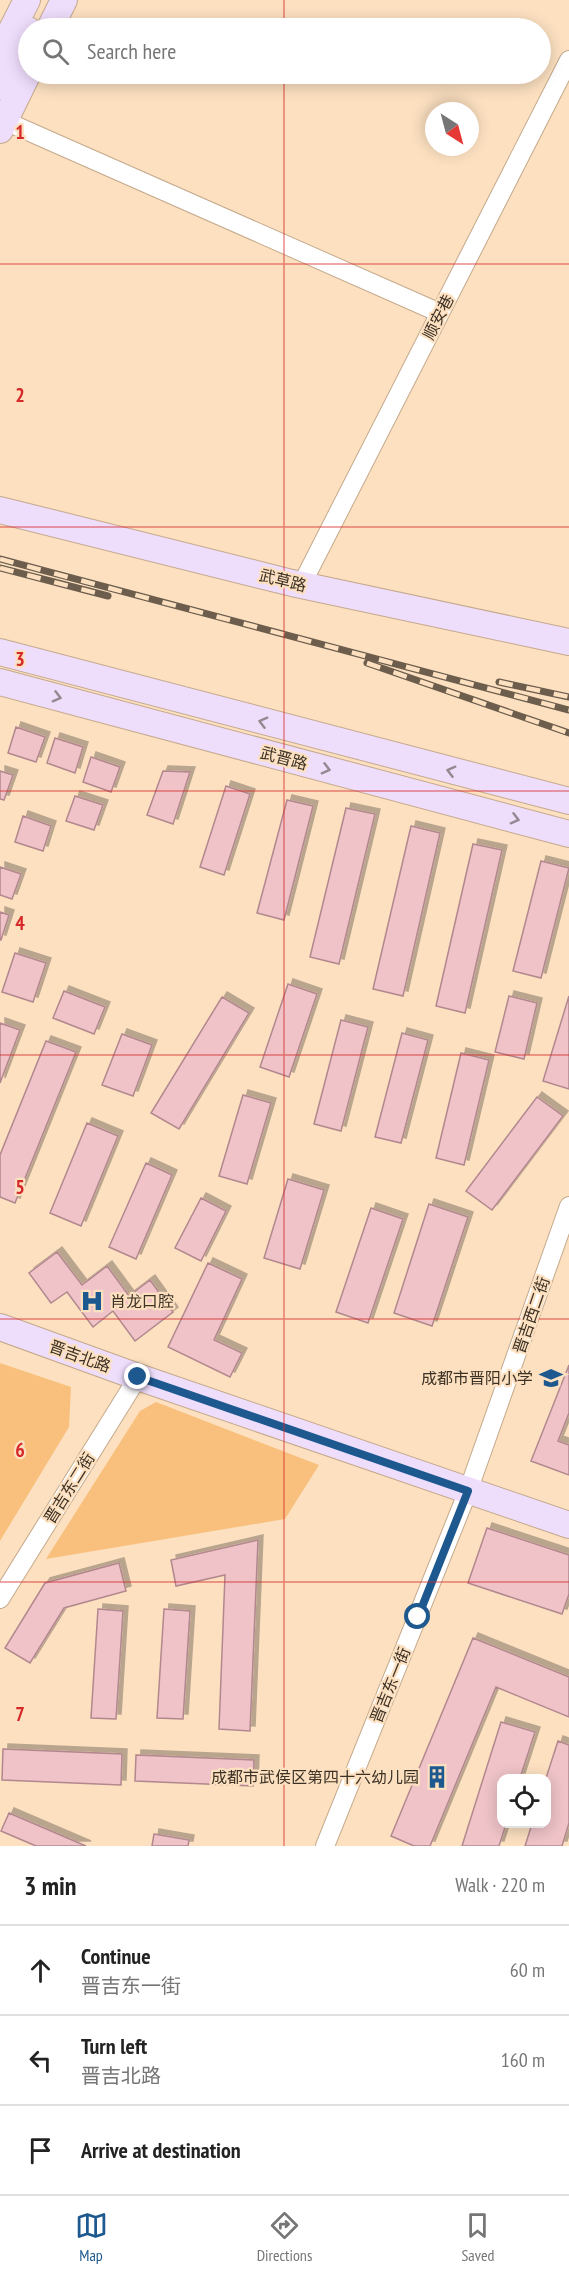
<!DOCTYPE html>
<meta charset="utf-8">
<style>
:root{--surface:#fff;--page:#f2f2f2;--text:#222;--muted:#767676;--line:#e0e0e0;--accent:#1d598f}
body{margin:0;font-family:"PT Sans Narrow","Noto Sans SC",sans-serif;background:var(--page);color:var(--text)}
.controls{position:absolute;right:18px;bottom:18px;display:grid;overflow:hidden;border-radius:12px;box-shadow:0 3px 15px #0003}
.controls button{width:54px;height:54px;display:grid;place-items:center;padding:0;border:0;border-bottom:2px solid var(--line);background:var(--surface);color:var(--text);font:30px sans-serif}
.compass{position:absolute;left:425px;top:102px;width:54px;height:54px;border-radius:50%;background:var(--surface);box-shadow:0 3px 15px #0003;rotate:144deg}
.stop{position:absolute;width:18px;height:18px;margin:-14px;border:4px solid #1d598f;border-radius:50%;background:#fff}
.stop.end{background:#1d598f;border-color:#fff;box-shadow:0 2px 6px #0008}
.list{margin:0;padding:0;list-style:none}
h2{display:flex;justify-content:space-between;align-items:center;height:78px;margin:0;padding:0 24px;font-size:26px}
h2 small{font-size:20px;font-weight:400;color:var(--muted)}
.list li{display:grid;grid-template-columns:39px 1fr auto;gap:18px;align-items:center;box-sizing:border-box;height:90px;padding:0 24px;border-top:2px solid var(--line)}
.list b{display:block;font-size:22px;white-space:nowrap}
.list p{margin:0;font-size:20px;white-space:nowrap;color:var(--muted)}
.list em{font-size:20px;font-style:normal;color:var(--muted)}
.icon{flex:none;width:33px;height:33px;fill:none;stroke:currentColor;stroke-width:2;stroke-linecap:round;stroke-linejoin:round}
.map{position:relative;flex:none;width:569px;height:1846px;overflow:hidden}
.search{position:absolute;background:var(--surface);box-shadow:0 3px 15px #0003;left:18px;right:18px;top:18px;height:66px;display:flex;align-items:center;gap:15px;box-sizing:border-box;padding:0 21px;border-radius:33px;color:var(--muted);font-size:22px}
.sheet{height:348px;background:var(--surface)}
nav{display:flex;justify-content:space-around;align-items:center;box-sizing:border-box;height:84px;border-top:2px solid var(--line);background:var(--surface);font-size:16px;color:var(--muted)}
nav a{display:grid;justify-items:center;gap:3px}
nav .on{color:var(--accent)}
.map>svg:first-child{display:block}
</style>
<div class="map">
<svg width="569" height="1846" viewBox="0 0 569 1846">
<defs>
<filter id="shadow"><feDropShadow dx="5" dy="-5" stdDeviation="0" flood-color="#0004"/></filter>
</defs>
<rect width="100%" height="100%" fill="#fce0c0"/>
<path fill="#f9c07d" d="M0,1363L71,1387L69,1427L0,1541Z
M156,1402L319,1465L285,1519L46,1559L140,1411Z"/>
<path fill="#efc3c8" stroke="#b2888e" stroke-width="1.5" filter="url(#shadow)" d="M16,727L45,737L36,762L8,753Z
M55,738L83,747L75,773L47,763Z
M91,757L120,767L111,792L83,782Z
M0,771L13,775L4,800L0,799Z
M163,771L190,772L173,824L147,815Z
M226,786L250,794L224,875L200,867Z
M75,796L103,805L94,830L66,821Z
M287,800L313,806L284,920L257,913Z
M346,808L375,814L339,964L310,957Z
M23,816L51,826L43,851L15,842Z
M411,826L440,833L403,996L373,989Z
M473,844L502,850L465,1013L436,1006Z
M541,861L569,868L541,978L513,971Z
M0,867L21,874L12,899L0,895Z
M0,912L9,915L1,940H0Z
M15,953L46,963L33,1002L2,992Z
M288,984L317,994L289,1077L260,1067Z
M64,991L105,1007L94,1034L53,1018Z
M509,996L537,1003L524,1059L495,1052Z
M569,996V1089L543,1081Z
M222,997L249,1013L179,1129L151,1113Z
M341,1020L368,1027L341,1131L314,1124Z
M0,1023L20,1030L0,1083Z
M402,1033L428,1040L401,1143L375,1137Z
M122,1034L152,1045L133,1096L102,1085Z
M46,1041L76,1052L15,1203L0,1197V1155Z
M461,1053L489,1060L464,1165L436,1158Z
M243,1095L271,1103L247,1184L219,1176Z
M537,1097L563,1116L492,1210L466,1191Z
M87,1123L118,1136L81,1226L50,1213Z
M146,1163L172,1175L136,1259L109,1247Z
M288,1179L324,1190L300,1269L264,1258Z
M201,1198L226,1211L201,1261L175,1248Z
M429,1204L468,1217L432,1326L394,1313Z
M371,1208L403,1219L368,1323L336,1312Z
M57,1252L82,1285L107,1266L129,1296L150,1280L173,1312L135,1341L113,1311L93,1327L67,1292L51,1303L29,1273Z
M208,1263L242,1279L214,1340L242,1353L230,1377L168,1347Z
M569,1365V1413L558,1441L569,1445V1475L531,1461Z
M487,1528L569,1555V1594L562,1614L468,1583Z
M258,1540L250,1731L219,1729L225,1575L176,1586L171,1560Z
M119,1563L126,1591L64,1608L30,1663L5,1648L45,1583Z
M98,1609L123,1611L116,1719L91,1718Z
M164,1609L190,1611L183,1719L157,1718Z
M473,1638L569,1677V1717L496,1687L430,1846H414L391,1836Z
M501,1722L535,1732L520,1778H502V1824H506L499,1846H462Z
M558,1741L569,1745V1823L562,1846H525L532,1824H546V1778Z
M3,1749L122,1754L121,1785L2,1780Z
M136,1755L254,1760L253,1786L135,1781Z
M9,1813L86,1846H36L1,1831Z
M154,1834L189,1840L188,1846H152Z"/>
<g fill="none" stroke-linecap="round" stroke-linejoin="round">
<g stroke="#c4a98c" stroke-width="20">
<path id="street" d="M5,121L440,313
M307,574L569,60
M0,1599L138,1377
M325,1846L468,1491L569,1206"/>
</g>
<g stroke="#c4a98c" stroke-width="28">
<path id="secondary" d="M50,28L64,0
M4,45L27,0
M0,86L28,30
M0,130L28,73
M0,510L292,583L569,642
M0,652L569,801
M0,682L569,834
M0,1327L138,1377L569,1525"/>
</g>
<use href="#street" stroke="#fff" stroke-width="18"/>
<use href="#secondary" stroke="#efddfc" stroke-width="26"/>
<g stroke="#6c5d4c" stroke-width="7">
<path id="rail" d="M0,559L569,710
M0,568L108,596
M367,663L569,733
M499,682L569,697"/>
</g>
<use href="#rail" stroke="#fce0c0" stroke-width="4.5" stroke-dasharray="14" stroke-linecap="butt"/>
</g>
<defs><path id="oneway-chevron" d="M-2-3.5L2.5 0L-2 3.5" fill="none" stroke-width="1.6" stroke-linecap="round" stroke-linejoin="round" transform="scale(1.5)"/></defs>
<g stroke="#968891">
<use href="#oneway-chevron" transform="translate(57 697) rotate(15)"/>
<use href="#oneway-chevron" transform="translate(263 722) rotate(-165)"/>
<use href="#oneway-chevron" transform="translate(326 769) rotate(15)"/>
<use href="#oneway-chevron" transform="translate(451 771) rotate(-165)"/>
<use href="#oneway-chevron" transform="translate(515 819) rotate(15)"/>
</g>
<g fill="none" stroke-linecap="round" stroke-linejoin="round">
<path stroke="#1d598f" stroke-width="8" d="M138,1377L468,1491L418,1617"/>
</g>
<path fill="none" stroke="#d62828" stroke-width="1.5" stroke-opacity="0.55" d="M284,0V28M284,74V1846M0,264H569M0,527H569M0,791H569M0,1055H569M0,1319H569M0,1582H569"/>
<defs>
<g id="hospital-bare" transform="scale(1.8)"><path d="M-5-5h3v3.5h4V-5h3V5h-3V1.5h-4V5h-3Z" fill="#1d598f" stroke="#fce0c0" stroke-width="2.5" paint-order="stroke"/></g>
<g id="school-bare" transform="scale(1.8)"><path d="M0-5L7-2L0 1L-7-2ZM-4 1L0 2.5L4 1V4Q0 6-4 4Z" fill="#1d598f" stroke="#fce0c0" stroke-width="2.5" paint-order="stroke"/></g>
<g id="building-bare" transform="scale(1.8)"><path d="M-4-6H4V6H1V3H-1V6H-4ZM-2.5-4.3h1.7v1.8h-1.7ZM.8-4.3h1.7v1.8H.8ZM-2.5-1h1.7V.8h-1.7ZM.8-1h1.7V.8H.8Z" fill="#1d598f" stroke="#fce0c0" stroke-width="2.5" paint-order="stroke"/></g>
</defs>
<g fill-rule="evenodd">
<use href="#hospital-bare" x="92" y="1301"/>
<use href="#school-bare" x="551" y="1378"/>
<use href="#building-bare" x="437" y="1777"/>
</g>
<g text-anchor="middle" stroke-width="4.5" stroke-linejoin="round" paint-order="stroke">
<g font-size="16" fill="#3d3226" stroke="#fce0c0">
<text transform="translate(438 317) rotate(-63)" y="6">顺安巷</text>
<text transform="translate(283 580) rotate(14)" y="6">武草路</text>
<text transform="translate(284 758) rotate(15)" y="6">武晋路</text>
<text transform="translate(531 1315) rotate(-71)" y="6">晋吉西二街</text>
<text transform="translate(80 1356) rotate(20)" y="6">晋吉北路</text>
<text transform="translate(69 1488) rotate(-58)" y="6">晋吉东二街</text>
<text transform="translate(390 1685) rotate(-68)" y="6">晋吉东一街</text>
</g>
<g font-size="16" fill="#3d3226" stroke="#fce0c0" text-anchor="end">
<text x="110" y="1307" text-anchor="start">肖龙口腔</text>
<text x="533" y="1384">成都市晋阳小学</text>
<text x="419" y="1783">成都市武侯区第四十六幼儿园</text>
</g>
</g>
<g font-size="20" text-anchor="middle" font-weight="bold" fill="#d62828" stroke="#fce0c0" stroke-width="4.5" stroke-linejoin="round" paint-order="stroke">
<text x="20" y="139">1</text>
<text x="20" y="402">2</text>
<text x="20" y="666">3</text>
<text x="20" y="930">4</text>
<text x="20" y="1194">5</text>
<text x="20" y="1457">6</text>
<text x="20" y="1721">7</text>
</g>
</svg>
<div class="controls">
<button><svg class="icon" aria-label="locate" viewBox="0 0 24 24"><circle cx="12" cy="12" r="6"/><path d="M12 2v4M12 18v4M2 12h4M18 12h4"/></svg></button>
</div>
<svg class="compass" viewBox="-18 -18 36 36"><path d="M0-13l5 13h-10z" fill="#e53935"/><path d="M0 13l5-13h-10z" fill="#767676"/></svg>
<div class="stop" style="left:418px;top:1617px"></div>
<div class="stop end" style="left:138px;top:1377px"></div>
<div class="search"><svg class="icon" aria-label="search" viewBox="0 0 24 24"><circle cx="10" cy="10" r="6"/><path d="M15 15l6 6"/></svg>Search here</div>
</div>
<section class="sheet">
<h2>3 min<small>Walk · 220 m</small></h2>
<ul class="list">
<li><svg class="icon" aria-label="ahead" viewBox="0 0 24 24"><path d="M12 20V5M6 11l6-6 6 6"/></svg><div><b>Continue</b><p>晋吉东一街</p></div><em>60 m</em></li>
<li><svg class="icon" aria-label="left" viewBox="0 0 24 24"><path d="M17 20v-9H6M10 6l-5 5 5 5"/></svg><div><b>Turn left</b><p>晋吉北路</p></div><em>160 m</em></li>
<li><svg class="icon" aria-label="arrive" viewBox="0 0 24 24"><path d="M6 21V4h12l-3 4 3 4H6"/></svg><div><b>Arrive at destination</b></div></li>
</ul>
</section>
<nav>
<a class="on"><svg class="icon" aria-label="map" viewBox="0 0 24 24"><path d="M3 6l6-2 6 2 6-2v14l-6 2-6-2-6 2zM9 4v14M15 6v14"/></svg>Map</a>
<a><svg class="icon" aria-label="directions" viewBox="0 0 24 24"><path d="M12 3l9 9-9 9-9-9zM9 14v-3h6M13 9l2 2-2 2"/></svg>Directions</a>
<a><svg class="icon" aria-label="saved" viewBox="0 0 24 24"><path d="M7 4h10v16l-5-4-5 4z"/></svg>Saved</a>
</nav>
